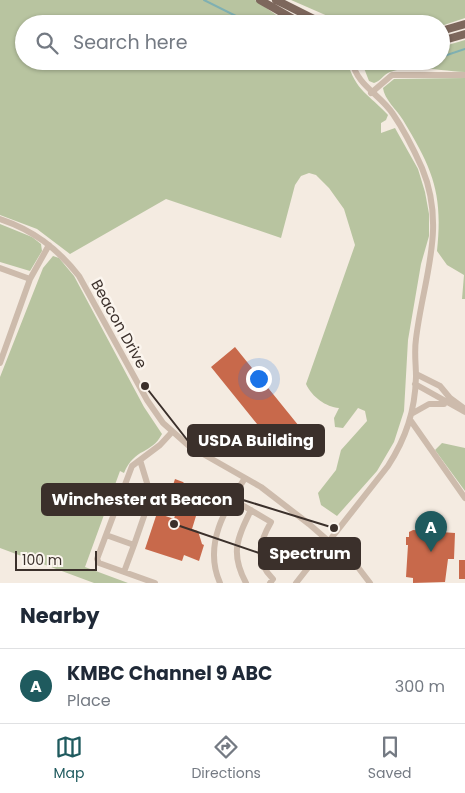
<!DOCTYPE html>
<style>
:root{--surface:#fff;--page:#f2f2f3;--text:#1f2937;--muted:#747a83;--line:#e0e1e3;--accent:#1f5a5e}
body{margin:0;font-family:Poppins,sans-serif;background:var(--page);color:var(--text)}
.scale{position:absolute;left:15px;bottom:12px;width:82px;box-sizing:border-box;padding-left:5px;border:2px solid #3b302b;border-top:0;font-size:14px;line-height:18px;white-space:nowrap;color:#3b302b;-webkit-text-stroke:4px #fbf5ee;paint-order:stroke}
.you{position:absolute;left:258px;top:378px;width:18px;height:18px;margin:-12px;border:4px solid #fff;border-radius:50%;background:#1a73e8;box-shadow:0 0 0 8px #1a73e833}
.badge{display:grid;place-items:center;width:32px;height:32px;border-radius:50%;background:var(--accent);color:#fff;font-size:16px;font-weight:700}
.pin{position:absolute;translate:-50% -41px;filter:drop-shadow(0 1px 2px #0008)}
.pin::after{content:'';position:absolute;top:26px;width:18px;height:15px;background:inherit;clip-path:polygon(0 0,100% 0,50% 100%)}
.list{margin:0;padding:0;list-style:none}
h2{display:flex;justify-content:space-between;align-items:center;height:65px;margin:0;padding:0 20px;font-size:21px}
h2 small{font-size:16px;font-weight:400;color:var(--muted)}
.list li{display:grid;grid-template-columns:32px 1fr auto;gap:15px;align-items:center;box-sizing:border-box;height:75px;padding:0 20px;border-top:1px solid var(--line)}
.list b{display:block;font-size:19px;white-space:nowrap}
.list p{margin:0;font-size:16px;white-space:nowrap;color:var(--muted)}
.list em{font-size:16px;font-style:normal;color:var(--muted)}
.icon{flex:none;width:28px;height:28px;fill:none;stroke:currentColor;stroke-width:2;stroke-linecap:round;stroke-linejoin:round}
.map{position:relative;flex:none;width:465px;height:583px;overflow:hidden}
.search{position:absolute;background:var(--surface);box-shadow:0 1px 4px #0004;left:15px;right:15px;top:15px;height:55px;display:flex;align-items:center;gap:12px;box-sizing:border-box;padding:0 18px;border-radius:28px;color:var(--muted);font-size:19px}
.sheet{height:140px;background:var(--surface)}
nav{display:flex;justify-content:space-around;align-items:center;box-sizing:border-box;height:70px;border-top:1px solid var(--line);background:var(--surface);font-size:14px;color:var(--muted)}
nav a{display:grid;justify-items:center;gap:2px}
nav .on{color:var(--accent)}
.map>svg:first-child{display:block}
</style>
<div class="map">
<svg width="465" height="583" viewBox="0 0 465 583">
<rect width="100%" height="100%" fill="#f4ebe1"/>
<path fill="#b8c4a0" d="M0,0H255L289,24H24V61H347C356,92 369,94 388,115L386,120L381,123V133L395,128L418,169L425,192L429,214V236L421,264L408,340L404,411L394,442L377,471L337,516L321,505L318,493L336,470L341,450L367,421L365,411L358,408L343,428L335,427L334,418L339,408C326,407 312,397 306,384L355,245L344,209L329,188L316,175L309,173L301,176L295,185L281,238L166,199L70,254L37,229L0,215Z
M291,0H465V18L441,26V24H346Z
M465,40V72C442,71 412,64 390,72C384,74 381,81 374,83L369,81L362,63L441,61V47Z
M465,78V299H462L464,275L447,265L437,251C443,193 433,170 403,120C397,110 384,99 383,88L394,79Z
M0,224L32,237L41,244L42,251L30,271L0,262Z
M53,256L59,258L74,276L144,407L162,434C151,455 135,447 124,473L120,471L85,567L128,583H94L0,548V377L43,268Z
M442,443L465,448V491L435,450Z"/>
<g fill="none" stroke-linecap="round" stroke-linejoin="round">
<path stroke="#7fb0b2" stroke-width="2" d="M204,0L252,24
M441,57L465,49
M338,61L343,63
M367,68L386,67L420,61"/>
</g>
<path fill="#c8694b" d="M235,347L307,436L282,455L211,367Z
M175,479L183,482L194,494L197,503L193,515L196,516L192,529L198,531L202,544L204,545L199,561L184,555L182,561L145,549L157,513L174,519L177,508L174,507L175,504L171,502L172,499L169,497Z
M413,530L455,533L454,559H448L445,582L413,583V578L406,577L408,545H406V537H409V532Z
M459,560H465V579H459Z"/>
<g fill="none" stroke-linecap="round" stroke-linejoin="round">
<path stroke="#cdbbac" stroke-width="6" d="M371,93L392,75H465
M0,219C33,230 57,248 79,276L147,400L163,423L189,446L261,487L309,524L357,566L370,583
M0,268L30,279
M0,363L30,279L49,245
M416,374L440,386L450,398L465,409
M415,384L465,412
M413,413L429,404H444
M411,421L465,498
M140,460L151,496L134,545L106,535L132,466L160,445L172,432
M232,499L271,522C259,543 254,560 273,579L270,583
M106,535L97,559L99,563L155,583
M124,572L134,545
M220,583C203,545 225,509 245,478
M246,583C230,553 237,539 251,510
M296,583L388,466C406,438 415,411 416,377C416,364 414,352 416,339C423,279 447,228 422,168C414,150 404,130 393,114C380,94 357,86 352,61"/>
<path stroke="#7d675c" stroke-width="8" d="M260,0L302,24
M276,0L324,24
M441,31L465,24
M441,41L465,34"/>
</g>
<g text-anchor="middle" stroke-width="5" stroke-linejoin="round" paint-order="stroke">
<g font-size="15" fill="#3b302b" stroke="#fbf5ee">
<text transform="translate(119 324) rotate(61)" y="5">Beacon Drive</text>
</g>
</g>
<path fill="none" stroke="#3b302b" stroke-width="2" d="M145 386L188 441M334 528L243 500M174 524L259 553"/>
<g fill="#3b302b" stroke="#fbf5ee" stroke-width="2">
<circle cx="145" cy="386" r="5"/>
<circle cx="334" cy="528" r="5"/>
<circle cx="174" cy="524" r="5"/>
</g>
<g fill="#3b302b" stroke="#3b302b" stroke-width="2">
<rect x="188" y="425" width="136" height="31" rx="5"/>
<rect x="42" y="484" width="201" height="31" rx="5"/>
<rect x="259" y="538" width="101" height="31" rx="5"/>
</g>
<g font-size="16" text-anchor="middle" font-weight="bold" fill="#fff">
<text x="256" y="446">USDA Building</text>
<text x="142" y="505">Winchester at Beacon</text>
<text x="310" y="559">Spectrum</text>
</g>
</svg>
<div class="scale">100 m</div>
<div class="you"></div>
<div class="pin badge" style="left:431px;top:552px">A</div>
<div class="search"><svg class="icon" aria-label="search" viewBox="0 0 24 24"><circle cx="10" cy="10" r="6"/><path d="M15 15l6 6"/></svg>Search here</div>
</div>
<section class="sheet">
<h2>Nearby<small></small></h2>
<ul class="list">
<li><span class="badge">A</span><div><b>KMBC Channel 9 ABC</b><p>Place</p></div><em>300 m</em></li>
</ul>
</section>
<nav>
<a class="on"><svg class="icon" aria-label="map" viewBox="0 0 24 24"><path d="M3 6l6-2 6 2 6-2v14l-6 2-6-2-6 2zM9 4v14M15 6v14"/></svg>Map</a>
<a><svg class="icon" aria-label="directions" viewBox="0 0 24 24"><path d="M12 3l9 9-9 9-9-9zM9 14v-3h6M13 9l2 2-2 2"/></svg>Directions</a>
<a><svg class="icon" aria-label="saved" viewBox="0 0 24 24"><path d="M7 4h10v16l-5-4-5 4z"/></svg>Saved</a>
</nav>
